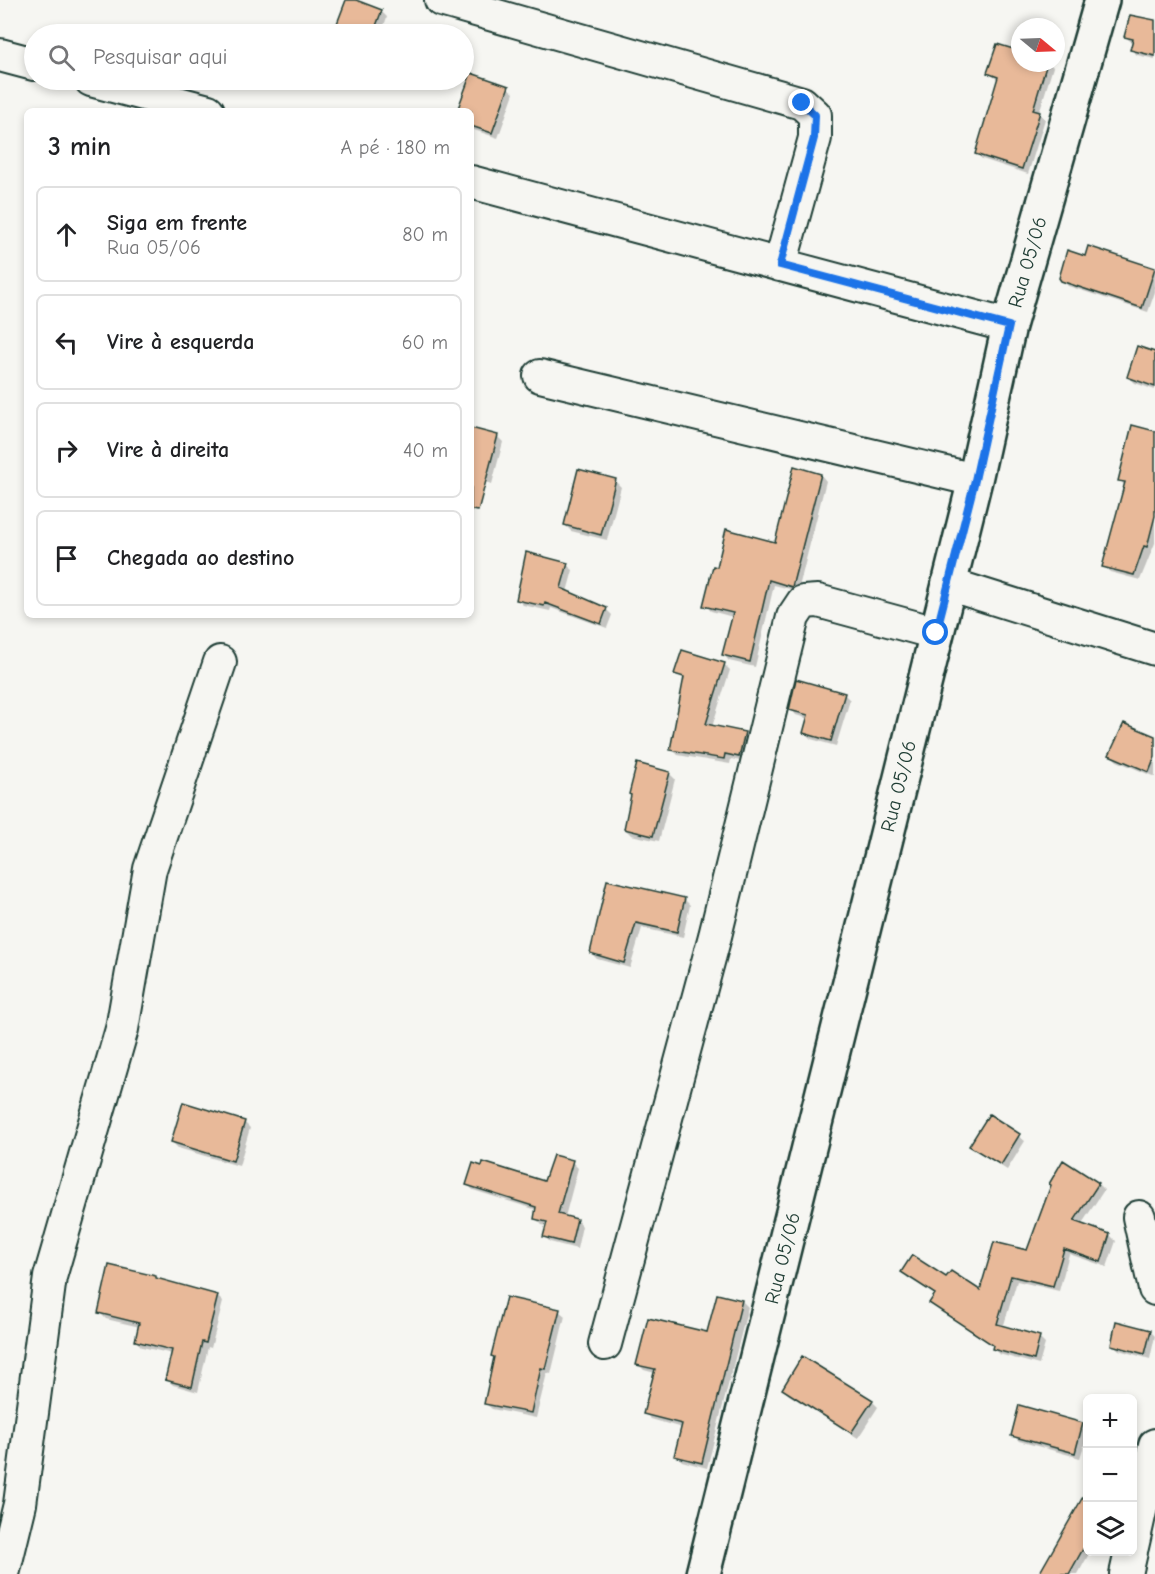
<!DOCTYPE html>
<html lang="pt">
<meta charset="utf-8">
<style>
:root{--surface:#fff;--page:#f2f2f2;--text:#202124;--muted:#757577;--line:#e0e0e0}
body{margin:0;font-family:"Comic Neue",sans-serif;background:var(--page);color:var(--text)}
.controls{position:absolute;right:18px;bottom:18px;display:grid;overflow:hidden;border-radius:9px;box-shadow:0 3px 9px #0003}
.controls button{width:54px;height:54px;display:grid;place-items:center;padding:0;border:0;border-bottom:2px solid var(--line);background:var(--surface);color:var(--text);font:30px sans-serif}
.compass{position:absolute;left:1011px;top:18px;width:54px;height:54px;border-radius:50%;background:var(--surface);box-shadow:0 3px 9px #0003;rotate:109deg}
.stop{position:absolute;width:18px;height:18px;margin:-14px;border:4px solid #1a73e8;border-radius:50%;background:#fff}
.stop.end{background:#1a73e8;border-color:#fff;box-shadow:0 2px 6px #0008}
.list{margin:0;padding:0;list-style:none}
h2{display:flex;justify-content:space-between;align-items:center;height:78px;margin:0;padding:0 24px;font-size:26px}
h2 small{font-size:20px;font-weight:400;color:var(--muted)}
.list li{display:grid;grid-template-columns:39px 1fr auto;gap:18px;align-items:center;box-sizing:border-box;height:96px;margin:0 12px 12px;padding:0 12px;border:2px solid var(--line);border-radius:9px}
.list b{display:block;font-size:22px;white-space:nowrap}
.list p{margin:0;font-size:20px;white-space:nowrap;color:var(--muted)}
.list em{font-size:20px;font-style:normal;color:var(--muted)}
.icon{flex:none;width:33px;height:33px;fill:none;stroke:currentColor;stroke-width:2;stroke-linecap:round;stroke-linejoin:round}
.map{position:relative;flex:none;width:1155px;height:1574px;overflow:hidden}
.search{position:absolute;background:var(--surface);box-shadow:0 3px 9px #0003;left:24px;top:24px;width:450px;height:66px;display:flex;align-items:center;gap:15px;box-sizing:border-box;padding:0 21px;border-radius:33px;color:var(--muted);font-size:22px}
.panel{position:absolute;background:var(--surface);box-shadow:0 3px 9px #0003;left:24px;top:108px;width:450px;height:510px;border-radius:9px}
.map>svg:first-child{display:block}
</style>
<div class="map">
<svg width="1155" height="1574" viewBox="0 0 1155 1574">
<rect width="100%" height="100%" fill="#f6f6f2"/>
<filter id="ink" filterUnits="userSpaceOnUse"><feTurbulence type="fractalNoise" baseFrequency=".0167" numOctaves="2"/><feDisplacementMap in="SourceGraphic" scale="12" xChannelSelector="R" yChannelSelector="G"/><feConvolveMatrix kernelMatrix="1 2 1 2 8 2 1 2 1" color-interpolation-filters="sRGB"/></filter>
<g filter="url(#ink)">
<path fill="#0003" d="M348,0L382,12L387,17L381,34H335Z
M1155,22V59L1137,55L1131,49L1133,44L1126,37Z
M1020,52V63H1049L1053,67L1039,113L1045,119L1028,174L982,159L976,153L998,80L989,73Z
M508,88L514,93L498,138L471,129V111H459Z
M1089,248L1155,269V292L1148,312L1068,286L1060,278L1086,258Z
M1155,353V390L1135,383L1129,377Z
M471,429L497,436L503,442L492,484L471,478Z
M1155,433V543L1140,580L1110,572L1104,567L1125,486L1120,480Z
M821,475L826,481L798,591L774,585L755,667L729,661L724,655L733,617L711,611L705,605L718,569L776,544Z
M615,481L621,487L607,540L571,531L565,525Z
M567,565L573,570L567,592L606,609L612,615L607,628L551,608L550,611L523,605L517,599Z
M724,664L730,670L712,727L744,733L750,739L745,762L731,759L730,764L678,755L672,749L685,680L676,673Z
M844,694L850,700L836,746L811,739L805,733L809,719L796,715L791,709Z
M1155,738V777L1117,761L1111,755Z
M669,773L675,779L659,841L631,835L625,829Z
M609,881L684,899L690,905L683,937L642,928L630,968L597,959L591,953Z
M990,1116L1025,1141L1007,1170L977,1151L971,1146Z
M244,1122L250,1128L239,1166L178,1148L172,1142Z
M572,1162L578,1168L565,1217L577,1220L582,1226L577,1249L550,1242L545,1237L548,1226L542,1225L536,1219L537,1210L473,1190L467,1184L545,1183Z
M1098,1184L1104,1190L1081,1225L1110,1235L1116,1241L1107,1267L1069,1254L1059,1291L1017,1281L1003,1328L1039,1338L1045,1344L1039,1365L999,1354L993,1349L994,1347L937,1308L931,1303L936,1295L908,1278L903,1272L947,1279L981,1293L1028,1252Z
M155,1277L158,1280L217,1296L223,1302L211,1348L208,1347L198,1392L173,1385L167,1379L173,1354L142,1347L136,1341L140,1327L106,1319L100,1313Z
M742,1301L748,1307L707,1468L682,1461L676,1455L682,1428L651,1419L645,1414L655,1373L644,1370L638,1364L708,1334Z
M559,1311L565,1316L551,1374L547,1373L536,1418L492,1409L486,1404L495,1358L493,1356Z
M1150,1331L1155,1336L1150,1359L1119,1350L1113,1344Z
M783,1389L872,1401L878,1407L858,1438L789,1395Z
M1083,1424L1088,1429V1433L1080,1458L1019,1441L1013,1435Z
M1088,1516V1552H1090L1078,1574H1041Z"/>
<path fill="#e8b999" stroke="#1f3d34" stroke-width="1.5" d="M346,0H356L382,10L373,34H333Z
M1130,15L1155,20V56L1130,50L1133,39L1124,37Z
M997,44L1020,51V63H1047L1033,110L1040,112L1022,169L975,154L998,77L987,73Z
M471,73L509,86L492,133L471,126V111H457Z
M1088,246L1155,268L1142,308L1061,281L1059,278L1067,250L1085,256Z
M1137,346L1155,352V387L1127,377Z
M1132,425L1155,431V516L1147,547L1144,546L1134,575L1102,567L1125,482L1118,481Z
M471,428L498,435L478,511L471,510Z
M794,466L821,474L792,587L769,580L750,662L722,655L733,613L703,606L713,566L717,567L726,529L775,542Z
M578,469L616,479L601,535L564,525Z
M526,552L568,563L561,588L607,608L601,624L545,603L544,606L516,600Z
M682,650L725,663L706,724L745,732L739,757L725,754L724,759L670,750L684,677L674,674Z
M796,679L845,693L831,741L803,733L808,715L789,710Z
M1124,723L1155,736V757L1149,772L1109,755Z
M637,763L670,772L653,836L624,829L631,795L629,794Z
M607,880L685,898L677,932L636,923L624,963L590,953Z
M183,1102L245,1121L233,1161L171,1142Z
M989,1114L1020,1134L1001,1165L969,1146Z
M553,1155L573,1160L558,1214L577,1219L571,1244L543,1237L547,1222L534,1219L536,1207L466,1185L473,1163L482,1166L483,1162L544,1181Z
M1063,1160L1099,1183L1074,1221L1110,1234L1101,1262L1064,1249L1053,1286L1011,1276L997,1324L1040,1336L1034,1360L992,1349L993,1345L929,1303L935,1294L901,1272L912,1255L946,1277L951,1271L980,1290L994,1242L1027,1250L1051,1185L1049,1184Z
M109,1265L156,1276V1278L218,1295L206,1343L202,1342L192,1387L165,1380L172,1350L135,1341L139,1323L98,1313Z
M717,1294L742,1300L702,1463L674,1456L682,1424L643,1414L655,1369L636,1365L648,1318L707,1332Z
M506,1297L560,1309L545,1369L541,1368L531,1413L484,1404L494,1357L491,1356Z
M1116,1321L1151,1330L1145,1354L1111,1345Z
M802,1356L873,1400L851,1433L782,1389Z
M1019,1405L1083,1423L1075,1453L1011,1436Z
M1088,1488V1540L1069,1574H1039Z"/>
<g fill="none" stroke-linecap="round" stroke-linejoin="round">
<g stroke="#1f3d34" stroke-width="36">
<path id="minor" d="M441,0L802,103L815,115V138L780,265
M0,55L34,64
M91,80L208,111
M471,182L1009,326
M540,376L975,480
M948,584L1155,649
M1139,1217L1155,1289
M605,1344L715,936L793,617L803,602L818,601L936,633
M1132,1547L1155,1445
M3,1574L20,1504L50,1277L122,1029L150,869L220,662
M1126,1574L1131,1552"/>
</g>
<g stroke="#1f3d34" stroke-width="38">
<path id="tertiary" d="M703,1574L975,480L1009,326L1102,0"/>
</g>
<use href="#minor" stroke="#f6f6f2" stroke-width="32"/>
<use href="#tertiary" stroke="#f6f6f2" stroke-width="33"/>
</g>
</g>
<g fill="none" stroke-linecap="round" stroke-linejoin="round" filter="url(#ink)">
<path stroke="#1a73e8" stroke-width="8" d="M802,103L815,115L814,138L780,265L1009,326L975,480L936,633"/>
</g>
<g text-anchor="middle" stroke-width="6" stroke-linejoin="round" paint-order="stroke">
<g font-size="20" fill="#1f3d34" stroke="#f6f6f2">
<text transform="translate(1027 262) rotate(-74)" y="7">Rua 05/06</text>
<text transform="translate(898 786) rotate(-76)" y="7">Rua 05/06</text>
<text transform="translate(782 1258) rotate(-76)" y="7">Rua 05/06</text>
</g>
</g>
</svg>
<div class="controls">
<button>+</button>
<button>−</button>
<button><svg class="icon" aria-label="layers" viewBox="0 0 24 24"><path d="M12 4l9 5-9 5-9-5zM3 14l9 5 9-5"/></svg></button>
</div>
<svg class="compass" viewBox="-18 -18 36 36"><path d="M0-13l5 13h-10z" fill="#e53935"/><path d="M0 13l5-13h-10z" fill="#757577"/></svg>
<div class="stop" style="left:936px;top:633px"></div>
<div class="stop end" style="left:802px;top:103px"></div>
<div class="search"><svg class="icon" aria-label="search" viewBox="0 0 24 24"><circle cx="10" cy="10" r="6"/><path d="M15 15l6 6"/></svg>Pesquisar aqui</div>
<section class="panel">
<h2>3 min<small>A pé · 180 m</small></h2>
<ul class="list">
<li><svg class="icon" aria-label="ahead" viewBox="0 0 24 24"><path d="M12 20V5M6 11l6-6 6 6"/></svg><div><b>Siga em frente</b><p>Rua 05/06</p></div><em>80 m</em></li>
<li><svg class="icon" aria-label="left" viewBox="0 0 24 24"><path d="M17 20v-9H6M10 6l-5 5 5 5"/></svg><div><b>Vire à esquerda</b></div><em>60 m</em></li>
<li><svg class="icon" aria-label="right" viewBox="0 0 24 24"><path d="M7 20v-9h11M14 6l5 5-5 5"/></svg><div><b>Vire à direita</b></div><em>40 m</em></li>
<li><svg class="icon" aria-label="arrive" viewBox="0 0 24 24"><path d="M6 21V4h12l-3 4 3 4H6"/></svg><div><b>Chegada ao destino</b></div></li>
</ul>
</section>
</div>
